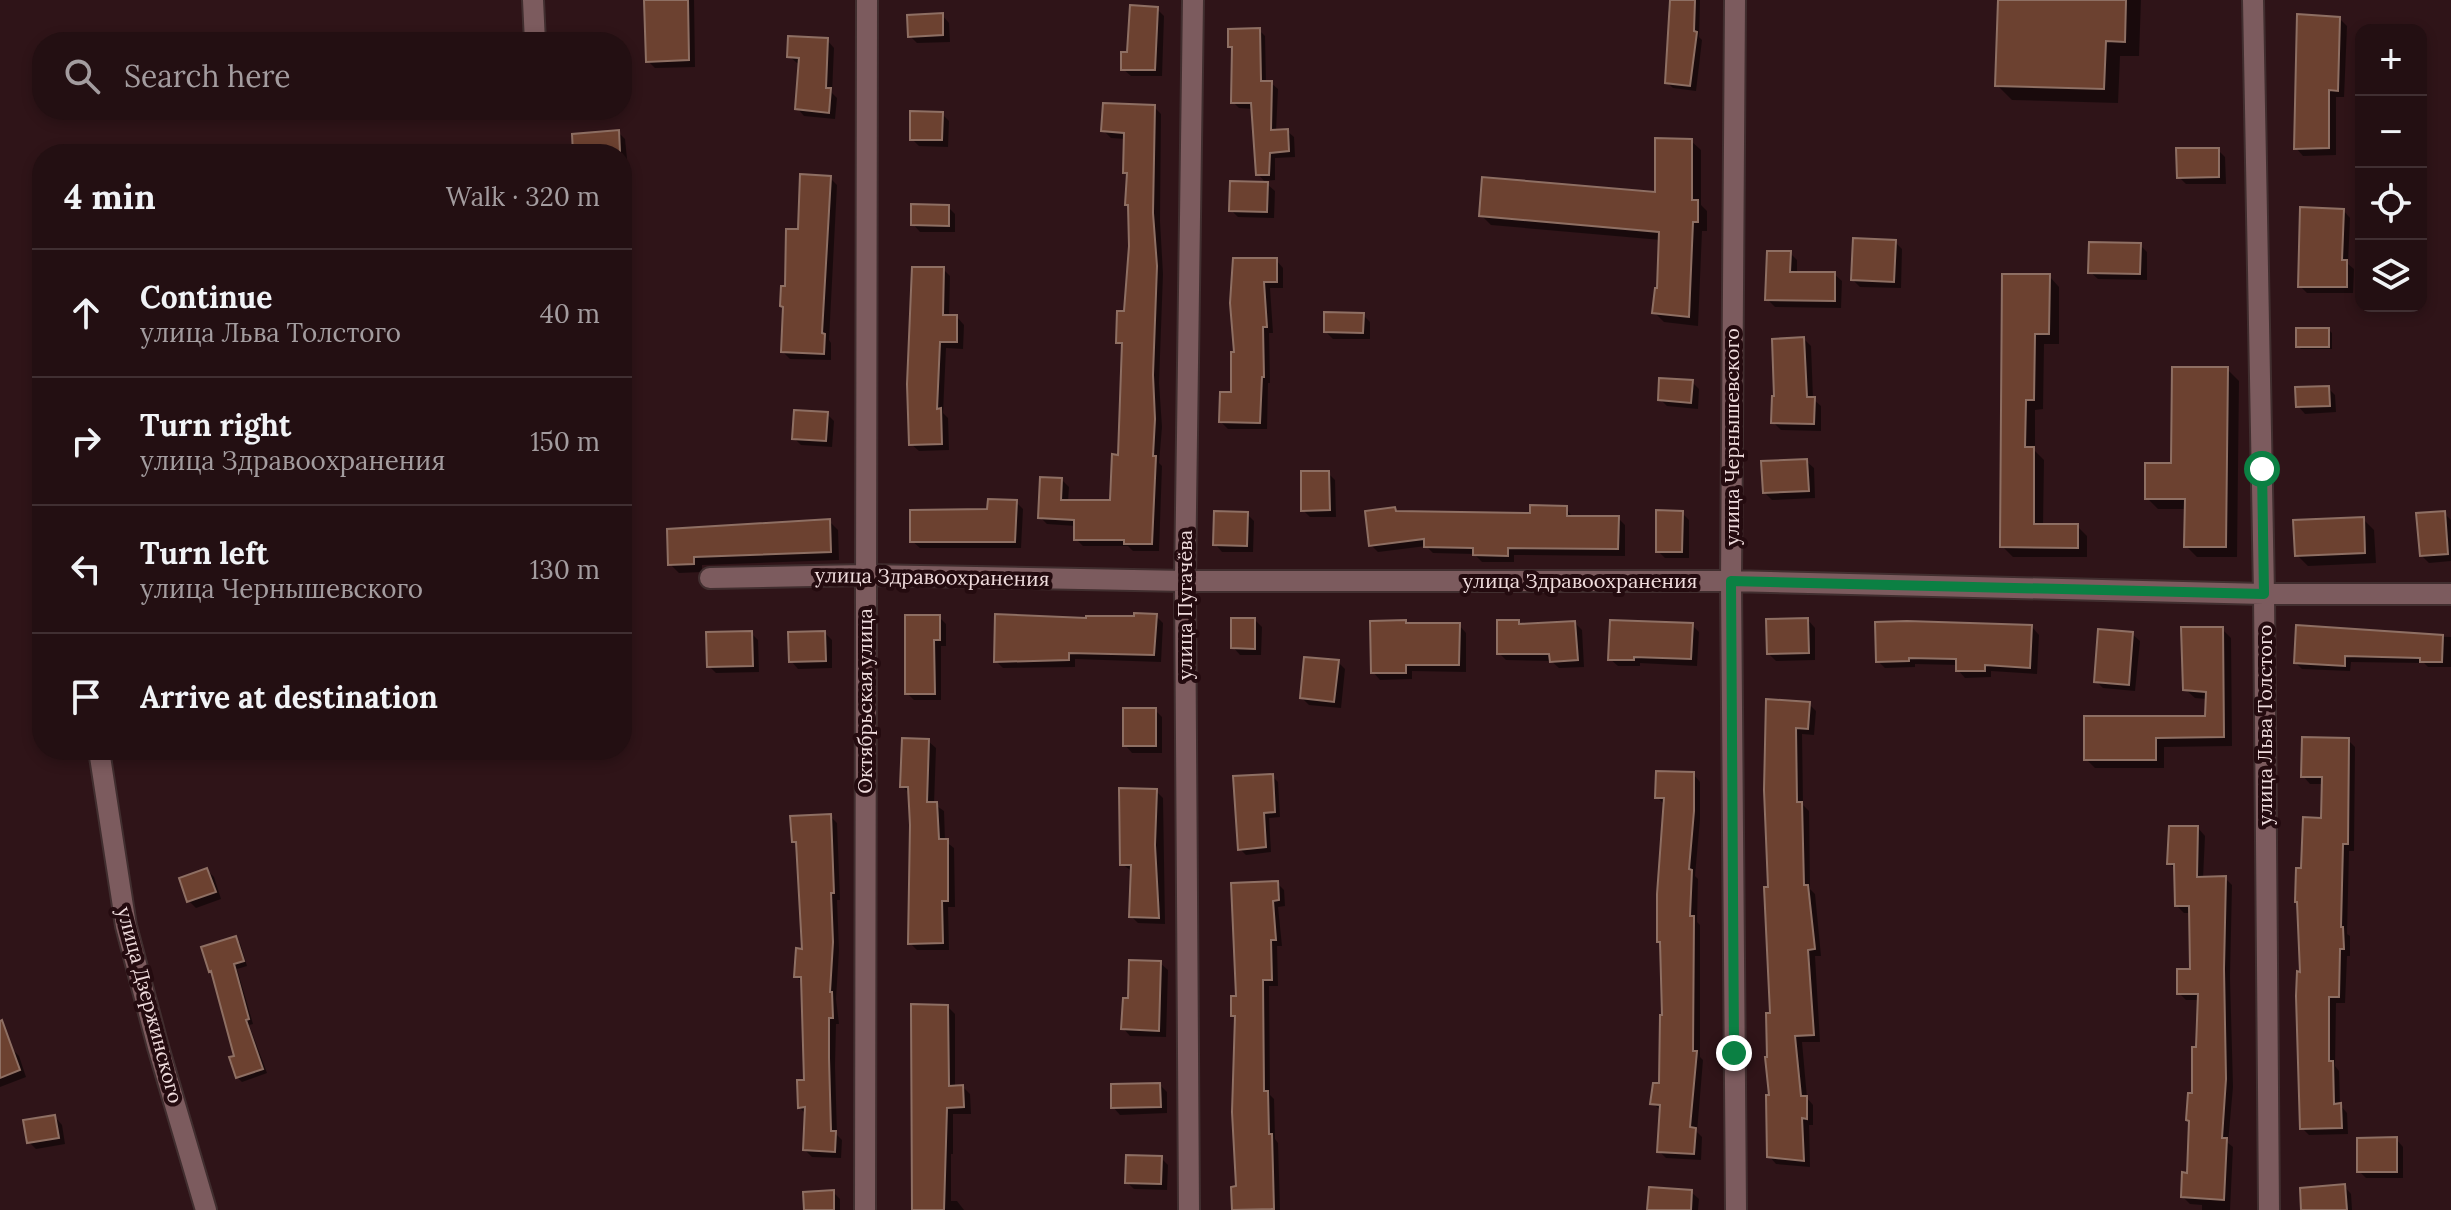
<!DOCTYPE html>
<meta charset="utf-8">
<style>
:root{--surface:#230f12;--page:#2b181b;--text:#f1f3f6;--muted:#a39c9f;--line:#402f32}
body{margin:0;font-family:Lora,serif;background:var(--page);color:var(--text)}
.controls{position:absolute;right:24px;top:24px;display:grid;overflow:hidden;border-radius:16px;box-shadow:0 4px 12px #0003}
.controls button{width:72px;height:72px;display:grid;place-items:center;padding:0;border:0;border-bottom:2px solid var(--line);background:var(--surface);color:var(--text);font:40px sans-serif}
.stop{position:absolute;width:24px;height:24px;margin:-18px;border:6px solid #0b8043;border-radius:50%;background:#fff}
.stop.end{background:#0b8043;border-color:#fff;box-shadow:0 2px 8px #0008}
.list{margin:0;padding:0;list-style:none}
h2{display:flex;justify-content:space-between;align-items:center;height:104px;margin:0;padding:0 32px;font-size:34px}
h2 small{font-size:26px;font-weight:400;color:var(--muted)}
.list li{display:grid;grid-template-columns:52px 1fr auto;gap:24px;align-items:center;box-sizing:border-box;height:128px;padding:0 32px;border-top:2px solid var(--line)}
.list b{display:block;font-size:30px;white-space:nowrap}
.list p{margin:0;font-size:26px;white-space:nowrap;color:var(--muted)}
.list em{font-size:26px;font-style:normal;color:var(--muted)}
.icon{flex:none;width:44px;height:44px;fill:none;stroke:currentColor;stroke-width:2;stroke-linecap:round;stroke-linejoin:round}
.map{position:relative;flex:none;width:2451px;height:1210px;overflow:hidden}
.search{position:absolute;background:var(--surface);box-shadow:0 4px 12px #0003;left:32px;top:32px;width:600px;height:88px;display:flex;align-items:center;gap:20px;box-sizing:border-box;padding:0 28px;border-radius:32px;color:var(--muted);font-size:30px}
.panel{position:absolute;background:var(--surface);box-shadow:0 4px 12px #0003;left:32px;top:144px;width:600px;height:616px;border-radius:32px}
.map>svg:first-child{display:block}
</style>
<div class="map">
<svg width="2451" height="1210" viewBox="0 0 2451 1210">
<rect width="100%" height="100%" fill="#2f1418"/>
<path fill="#0007" d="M646,0H694L695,67L655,68L648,61Z
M1669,0H1700L1699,37L1702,40L1696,91L1673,88L1667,82L1671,14L1668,11Z
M2000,0H2141L2139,56H2120L2118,103L2012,100L1997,85Z
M1157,9L1164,16L1162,76H1131L1123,69L1128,54Z
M942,15L949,23L950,42L917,43L910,36Z
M2340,19L2347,26L2344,97H2336V155L2303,156L2296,148Z
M1259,30L1265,36L1266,83H1271L1278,89L1276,132L1287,131L1294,137L1295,157L1275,158V180L1264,181L1258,174L1253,109L1239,108L1233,102L1234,50L1230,47Z
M827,40L834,48L832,93L837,98L835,119L804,116L797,108L801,64L797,63L789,56Z
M1154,107L1161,114L1160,221L1163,274L1159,383L1162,427L1159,463L1162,466L1159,551H1133L1128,546H1083L1076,539V526L1047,524L1040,517L1062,480L1069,487L1068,502H1112L1120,457L1124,348L1118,342L1126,313L1131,246L1130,208L1127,204L1129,177L1125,172L1126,139L1111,138L1104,131Z
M942,114L949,121L948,147L919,146L912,139Z
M618,132L625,139L627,159H622V154H575L574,136Z
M1691,141L1701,150V205L1707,211V231H1702L1698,326L1664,322L1654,312L1659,291L1661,240L1491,225L1481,215L1657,194Z
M2218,150L2225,157L2226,184H2186L2179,177Z
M830,178L837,185L829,340L831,343V360L790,359L783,352L787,288L800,231Z
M1267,184L1275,191L1274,218L1238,217L1231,210Z
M948,207L955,214V232H920L913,224Z
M2343,210L2350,218L2348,264L2354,269L2353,293H2307L2300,286Z
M1895,242L1902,249L1901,288L1860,287L1853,280Z
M2140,245L2147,252V280L2098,279L2090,272Z
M1790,253L1797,260V274H1834L1842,281L1841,308L1775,307L1767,299Z
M1276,260L1283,268V288H1270L1273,333H1269L1270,383H1268L1267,429H1228L1221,422L1233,394L1236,354L1232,303Z
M943,269L950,276L949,317H957L964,325L963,349L946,348L943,413L948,418L949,450L919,451L911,444Z
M2004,276H2049L2059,287V344H2044L2043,409L2035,410V451L2044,460L2043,526H2077L2087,536V557H2013L2002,546Z
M1363,315L1370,322V339H1333L1326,332Z
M2329,330L2332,333V349H2301L2298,346Z
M1804,339L1811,346L1813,399L1821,406V431L1781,430L1773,422Z
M2227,369L2239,381L2237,557H2197L2186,546V509H2158L2147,498L2173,465Z
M1692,382L1699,389L1698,409L1667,406L1660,399Z
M2328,388L2335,395L2336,412L2305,414L2298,406Z
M827,414L834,421L832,447L801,445L794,438Z
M1806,461L1814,468L1815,498L1772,500L1765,493Z
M1328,473L1335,480L1336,517H1310L1303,510Z
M1016,502L1023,509L1021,548H920L912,541Z
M1566,508L1573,518H1618L1625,525V556L1514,555V562H1482L1474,554L1433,553L1426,546L1378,552L1371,545L1398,513L1532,515Z
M1682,513L1689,520V558H1665L1658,551Z
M2444,513L2451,520V561L2429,563L2422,556Z
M1247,514L1254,521L1253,552H1222L1215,544Z
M2363,519L2374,530L2376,563L2308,566L2297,555Z
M829,521L838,530L839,560L702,565V572L679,573L670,564L669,531Z
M1156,616L1163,623L1161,662L1075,659V667L1003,668L996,661L1088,620Z
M939,617L946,624V646H941V700H914L907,693Z
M1255,620L1262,627L1261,655H1240L1233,647Z
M1808,620L1815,628V660L1776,661L1769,654Z
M1519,622L1522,625L1575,623L1582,630L1584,667L1559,668L1551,661L1506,660L1499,653Z
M1459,625L1466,633V672L1412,671V679L1380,680L1373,672Z
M1692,625L1699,632L1697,666L1640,663V666H1618L1610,659Z
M2032,627L2039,635L2037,674L1991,671V677L1965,678L1958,670V665L1915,664V667L1885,668L1878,661Z
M2222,629L2231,638L2232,746L2164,747V768H2095L2086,759L2207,718V699L2195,698L2185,689Z
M751,633L758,640L759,672L716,673L709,666Z
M825,633L832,640V668L798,669L791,661Z
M2132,634L2140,641L2135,691L2103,688L2096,681Z
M2406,636L2451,637V667H2428L2424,663L2351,662L2350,671L2302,669L2296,663Z
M1338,662L1345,669L1341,708L1309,705L1302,698Z
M1768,701L1809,704L1816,711L1814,735L1802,734L1803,805L1809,811L1810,889L1815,894L1821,956H1815L1820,1042H1802L1807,1098L1813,1105V1125H1809L1810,1167L1776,1164L1769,1156L1772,1015Z
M1155,710L1162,717V753H1132L1125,745Z
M2348,740L2355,747L2354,851H2349L2347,934L2350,936V956H2347L2345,1003H2336L2335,1066L2339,1071L2340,1105L2347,1113L2348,1134L2309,1135L2302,1128L2303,870L2322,820L2324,784H2310L2303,776Z
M928,741L936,748L934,804L944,811L945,841L954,848L955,907H948L949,950H917L910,943V794L902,786Z
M1693,774L1700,782V819L1695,876L1698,879L1697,922L1700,925V1057L1703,1060L1697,1132L1702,1137L1701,1160L1666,1158L1659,1151L1660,1110L1653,1103L1661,1086L1662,944L1659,941L1665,805L1657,797Z
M1272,776L1278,782L1280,817L1269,818L1271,852L1246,855L1240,849Z
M1156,791L1163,798L1165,924L1138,923L1131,916L1133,872L1122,864Z
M830,816L837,823L840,900H837L839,950L836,999L839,1024H836L835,1066L837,1135L842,1140L841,1158L812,1157L805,1150L806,1114L799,1107L807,1082L803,983L796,976L804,951L798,846L794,841Z
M2198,828L2205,836L2203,879L2225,878L2232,885L2230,977L2233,1087L2228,1143L2233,1147L2230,1210H2202V1205L2190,1204L2183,1197L2189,1175L2200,1000H2186L2179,993L2192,971L2191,913H2184L2177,906L2176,870L2169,863Z
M207,870L214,877L221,899L196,908L189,901Z
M1277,883L1284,890L1285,906L1278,907L1282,946H1277L1278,986H1269L1270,1095L1274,1099L1275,1139L1278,1143L1280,1210H1235L1238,1188L1237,1019L1233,1015Z
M235,938L240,943L247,966L237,969L253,1024L249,1025L267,1073L242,1082L237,1077V1057L214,975L211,971Z
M1160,963L1168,970L1166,1037L1130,1036L1123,1028L1130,1000Z
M948,1007L955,1014V1088L963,1087L970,1094L971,1114H953V1154H951V1201H957L964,1210H914Z
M12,1049L19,1056L26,1077L0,1087V1054Z
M1160,1085L1167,1092V1113L1120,1115L1113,1107Z
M55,1117L62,1125L65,1144L36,1149L29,1142Z
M2396,1139L2403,1147V1178H2366L2359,1171Z
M1161,1158L1168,1165L1167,1190L1134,1189L1127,1182Z
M2344,1186L2351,1194L2352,1210H2302Z
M833,1192L840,1199V1210H806Z
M1691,1192L1699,1199L1698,1210H1651Z"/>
<path fill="#6c4130" stroke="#8e6f63" stroke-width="2" d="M644,0H688L689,60L646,62Z
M1670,0H1695L1694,31L1697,32L1690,86L1665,83Z
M1998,0H2126L2125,42L2106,41L2104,89L1995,86Z
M1130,5L1158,7L1155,70H1121V52H1127Z
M943,13V35L908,37L907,15Z
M2297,14L2340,17L2338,91L2329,90V148L2294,149Z
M1260,28L1261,81H1272L1271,130L1288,129L1289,151L1270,153L1269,175H1256L1251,103H1231L1232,47H1228V29Z
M788,36L828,38L826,88H831L829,113L795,109L799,58L787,57Z
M1103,103L1155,105L1153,213L1157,266L1153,375L1155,419L1153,456H1156L1152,544H1124V540H1074V520L1038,518L1040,477L1062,478L1061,500H1110L1112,454L1118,455L1122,343H1116L1117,311H1124L1129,246L1128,205H1125L1127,173H1123L1124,133L1101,131Z
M910,111L943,112L942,140H910Z
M619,130L620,152L573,154L572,134Z
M1655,138L1692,139V200H1698V222H1693L1689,317L1652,313L1655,288H1657L1659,232L1479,216L1482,177L1655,192Z
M2176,148H2219V177L2177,178Z
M800,174L831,176L822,333L825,334L824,354L781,352L783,307L780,306L781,286H785L786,229H798Z
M1230,181L1268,182L1267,212L1229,211Z
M911,204L949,205V226L911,225Z
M2300,207L2344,209L2342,260H2347V287H2298Z
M1853,238L1896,240L1894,282L1851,280Z
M2089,242L2141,243L2140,274L2088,273Z
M1767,251H1791L1790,272H1835V301L1765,300Z
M1233,258H1277V282H1264L1267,327H1263L1264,377H1262L1260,423L1219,422L1220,392H1231V352H1234L1230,303Z
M912,267H944L943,315H957V342H940L937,409L941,408L942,444L909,445L907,384Z
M2002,274H2050L2049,334H2035L2034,400H2026L2025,447H2034V524H2078V548L2000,547Z
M1324,312L1364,313L1363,333L1324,332Z
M2296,328H2329V347H2296Z
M1804,337L1807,397H1815L1814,424L1771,423L1772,396H1774L1772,339Z
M2172,367H2228L2226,547H2184L2185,499H2145V463H2171Z
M1659,378L1693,380L1691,403L1658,400Z
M2329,386L2330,406L2296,407L2295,387Z
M794,410L828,412L826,441L792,439Z
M1807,459L1809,491L1763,493L1761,461Z
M1301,471H1329L1330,510L1301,511Z
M988,499L1017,500L1015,542H910V510L987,509Z
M1530,505L1567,506V516H1619L1618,549L1508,548V556L1473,555V548L1424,547V539L1369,546L1365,511L1395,507L1396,511L1530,513Z
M1656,510L1683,511L1682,552H1656Z
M1214,511L1248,512L1247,546L1213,545Z
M2445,511L2448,554L2420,556L2416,513Z
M2364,517L2365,553L2295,556L2293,520Z
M830,519L831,552L694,557V564L668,565L667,529Z
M1134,613L1157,614L1154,655L1069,653V660L994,662L995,614L1086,618V616H1134Z
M905,615H940V640H934L935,694H905Z
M1231,618H1255V649L1231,648Z
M1808,618L1809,653L1767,654L1766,619Z
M1406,620V623H1460L1459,665H1406V673H1371L1370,621Z
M1497,620H1519V624L1575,621L1578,660L1550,662L1549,654H1497Z
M1610,620L1693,623L1691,659L1634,657V660H1608Z
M1907,621L2032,625L2030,668L1985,665V671H1956V659L1909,658V661L1876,662L1875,622Z
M2296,625L2443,635L2442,662H2420V658L2345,656V666L2294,663Z
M2181,627H2223L2224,737L2156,738V760H2084V716H2205L2206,692L2183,690Z
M2098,629L2133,632L2129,685L2094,682Z
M752,631L753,666L707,667L706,632Z
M825,631L826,661L789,662L788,632Z
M1304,657L1339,660L1334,702L1300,698Z
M1766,699L1810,702L1808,729L1796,728L1797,802H1802L1804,885H1808L1815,949L1808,950L1814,1035L1795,1036L1801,1096H1807V1119L1802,1118L1804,1161L1767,1157L1766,1095H1769L1765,1057H1767L1766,1013H1770L1764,887H1768L1764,790Z
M1123,708H1156V746H1123Z
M2302,737L2349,738L2348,844H2343L2341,927H2343L2344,949H2340L2339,997H2329V1061H2333L2334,1104L2341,1103L2342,1128L2300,1129L2296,996L2297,971L2300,972L2297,902H2295L2296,868H2301L2303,817L2321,818L2322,777H2301Z
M902,738L929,739L927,802H937L939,839H948V901H942L943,943L908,944L910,825L908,787H900Z
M1656,771L1694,772V811L1689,869L1692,870L1690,916H1694L1693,1051H1697L1690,1127L1696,1128L1694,1154L1657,1152L1660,1105L1650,1104L1653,1083H1659L1660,1015H1662L1660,942H1657V894L1664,798H1655Z
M1273,774L1275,812L1264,813L1266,847L1238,850L1233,776Z
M1119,788L1157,789L1155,845L1159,918L1129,917L1131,865H1120Z
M831,814L834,893H831L833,942L830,992H832L833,1018H829V1058L831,1131H836L835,1152L803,1150L805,1107L798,1108L797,1080H804L801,977H794L796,948L802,949L796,842H792L790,816Z
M2169,826H2198L2197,877L2226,876L2224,969L2226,1079L2222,1138H2227L2224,1200L2181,1197L2182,1172L2187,1173L2189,1121L2186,1120L2188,1093H2192V1047H2196L2198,994H2177V969H2190L2189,906H2175L2174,864H2167Z
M207,868L216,892L187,902L179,878Z
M1278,881L1279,900L1273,901L1276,940H1271L1272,980H1263L1264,1091H1268L1269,1134H1272L1274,1209L1232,1210L1231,1187L1236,1186L1232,1112L1235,1016H1231V996H1236L1231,883Z
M236,936L244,961L234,964L249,1019L246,1020L263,1069L236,1078L229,1057L234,1056L211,971L209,972L201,947Z
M1129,960L1161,961L1159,1031L1121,1029L1123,998H1128Z
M911,1004L948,1005L949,1086L963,1085L964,1107L947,1108L944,1210H912Z
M2,1020L20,1070L0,1078V1021Z
M1160,1083L1161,1107L1111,1108V1084Z
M55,1115L59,1138L27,1143L23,1120Z
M2397,1137V1172H2357V1138Z
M1126,1155L1162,1156L1161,1184L1125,1183Z
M2345,1184L2347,1210H2301L2300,1188Z
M1649,1187L1692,1190L1691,1210H1647Z
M834,1190V1210H804L803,1192Z"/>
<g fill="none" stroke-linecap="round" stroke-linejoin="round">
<g stroke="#412e2f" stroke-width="24">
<path id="minor" d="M533,0L535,42
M1735,0L1731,581L1736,1210
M2253,0L2264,594L2269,1210
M710,578L865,575L1185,581H1731L2264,594H2451
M99,750L126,926L158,1047L206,1210
M865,1210L867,0
M1189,1210L1185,581L1193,0"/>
</g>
<use href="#minor" stroke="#7c5b5e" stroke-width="20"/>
</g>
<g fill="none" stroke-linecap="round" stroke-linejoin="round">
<path stroke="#0b8043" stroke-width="10" d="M1734,1053L1731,581L2264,594L2262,469"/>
</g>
<g text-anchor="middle" stroke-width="8" stroke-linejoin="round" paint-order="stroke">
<g font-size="20" fill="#efdcdd" stroke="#240b0f">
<text transform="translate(1732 437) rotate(-90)" y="7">улица Чернышевского</text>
<text transform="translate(932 577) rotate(1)" y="7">улица Здравоохранения</text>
<text x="1580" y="588">улица Здравоохранения</text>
<text transform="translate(1185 605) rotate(-90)" y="7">улица Пугачёва</text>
<text transform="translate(865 701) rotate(-90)" y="7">Октябрьская улица</text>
<text transform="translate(2265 725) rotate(-90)" y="7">улица Льва Толстого</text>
<text transform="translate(150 1005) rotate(75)" y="7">улица Дзержинского</text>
</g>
</g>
</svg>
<div class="controls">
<button>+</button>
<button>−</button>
<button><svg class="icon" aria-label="locate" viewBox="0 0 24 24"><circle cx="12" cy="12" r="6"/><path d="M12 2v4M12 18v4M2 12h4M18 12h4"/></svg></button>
<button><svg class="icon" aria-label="layers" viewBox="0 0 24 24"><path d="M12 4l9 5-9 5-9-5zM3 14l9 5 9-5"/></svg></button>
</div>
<div class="stop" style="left:2262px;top:469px"></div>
<div class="stop end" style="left:1734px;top:1053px"></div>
<div class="search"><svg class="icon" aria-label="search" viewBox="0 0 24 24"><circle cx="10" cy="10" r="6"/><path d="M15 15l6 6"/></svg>Search here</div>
<section class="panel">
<h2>4 min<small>Walk · 320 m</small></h2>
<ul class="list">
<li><svg class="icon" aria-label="ahead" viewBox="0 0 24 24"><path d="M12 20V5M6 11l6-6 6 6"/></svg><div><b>Continue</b><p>улица Льва Толстого</p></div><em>40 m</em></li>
<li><svg class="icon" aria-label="right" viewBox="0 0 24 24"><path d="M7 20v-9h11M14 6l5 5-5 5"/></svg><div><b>Turn right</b><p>улица Здравоохранения</p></div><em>150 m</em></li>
<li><svg class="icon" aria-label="left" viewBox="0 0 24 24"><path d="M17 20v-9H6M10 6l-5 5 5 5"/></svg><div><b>Turn left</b><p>улица Чернышевского</p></div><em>130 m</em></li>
<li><svg class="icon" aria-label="arrive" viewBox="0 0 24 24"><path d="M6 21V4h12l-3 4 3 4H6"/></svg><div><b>Arrive at destination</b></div></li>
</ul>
</section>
</div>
